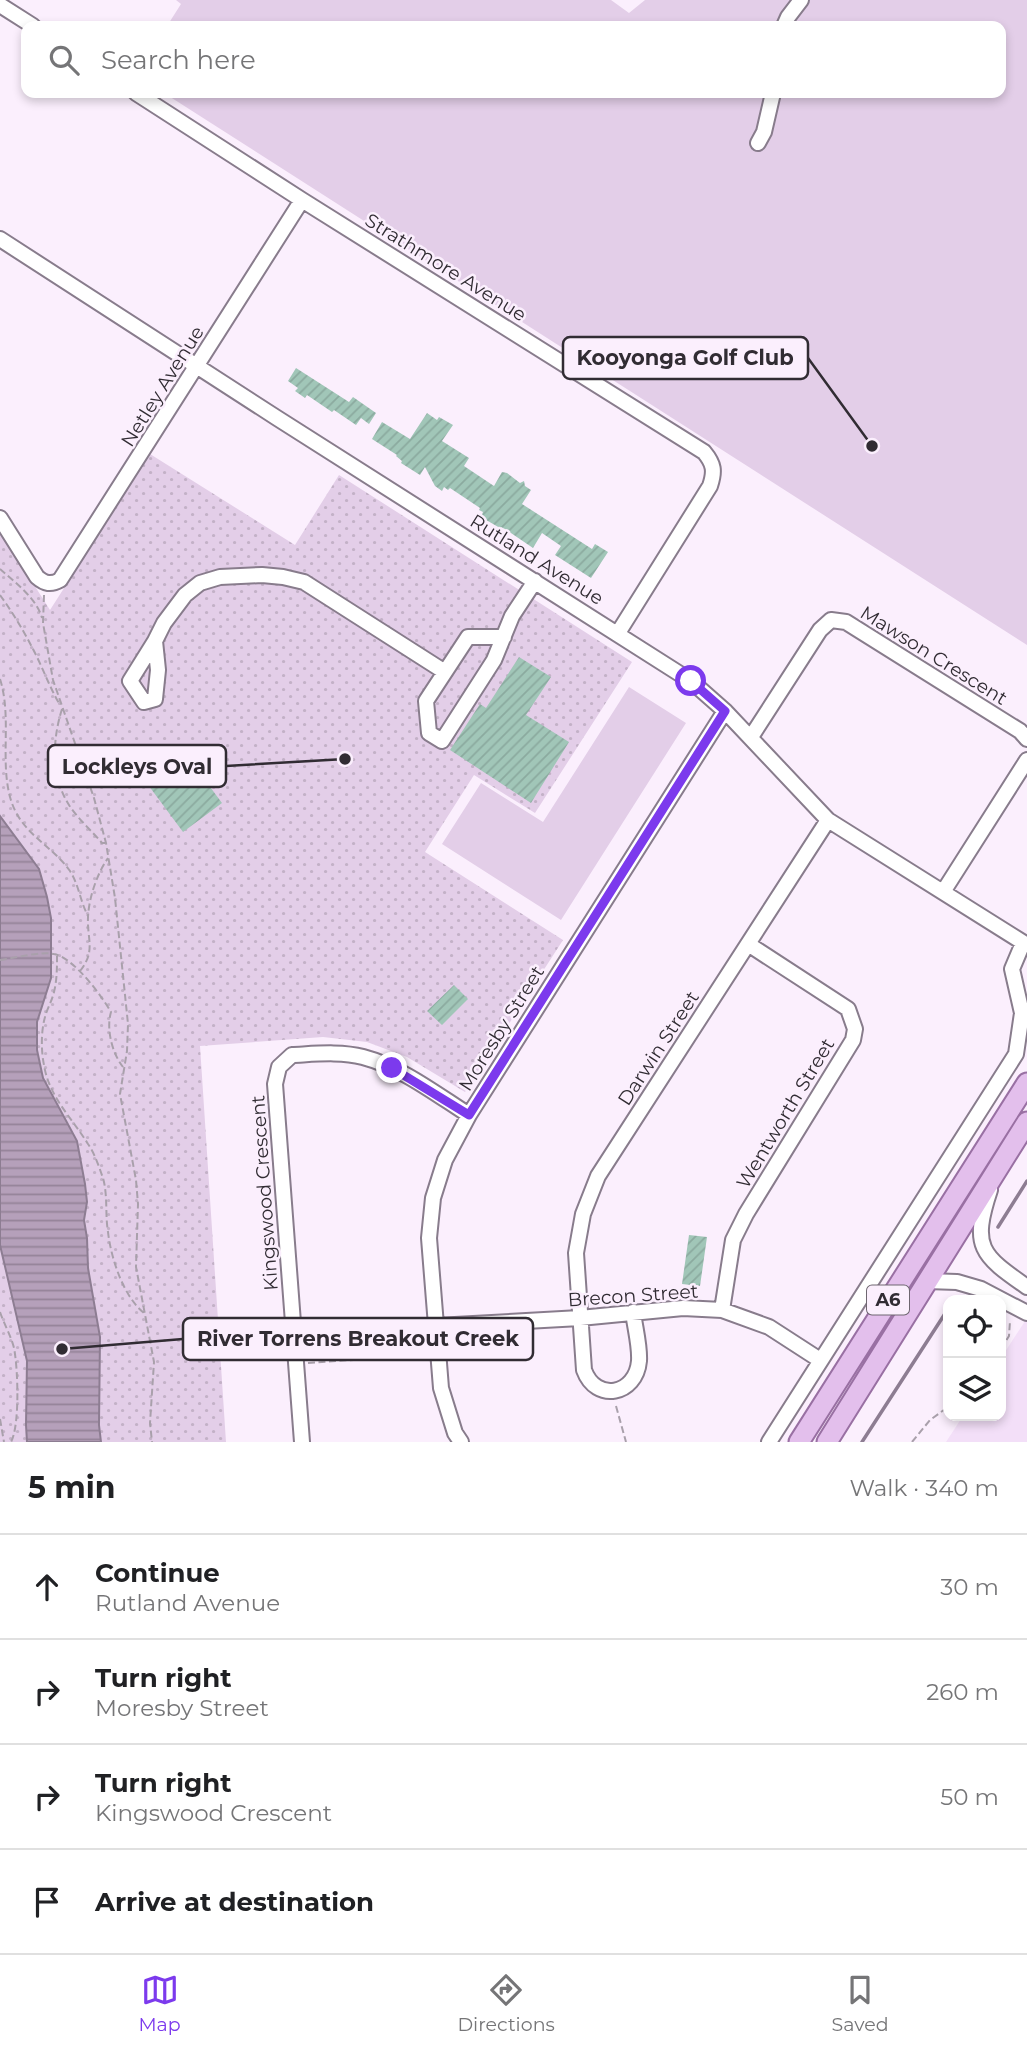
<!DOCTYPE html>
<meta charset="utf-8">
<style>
:root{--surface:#fff;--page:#f6f6f6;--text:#202124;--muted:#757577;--line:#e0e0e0;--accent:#7c3aed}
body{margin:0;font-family:Montserrat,sans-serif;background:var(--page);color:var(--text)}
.controls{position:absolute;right:21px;bottom:21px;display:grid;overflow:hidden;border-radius:14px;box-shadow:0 4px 10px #0003}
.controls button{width:63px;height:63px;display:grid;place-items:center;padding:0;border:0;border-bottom:2px solid var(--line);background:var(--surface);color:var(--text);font:35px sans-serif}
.stop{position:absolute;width:21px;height:21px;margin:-16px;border:5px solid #7c3aed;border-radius:50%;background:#fff}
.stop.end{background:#7c3aed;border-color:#fff;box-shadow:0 2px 7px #0008}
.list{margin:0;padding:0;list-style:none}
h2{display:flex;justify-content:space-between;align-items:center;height:91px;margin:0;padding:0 28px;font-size:30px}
h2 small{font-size:23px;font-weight:400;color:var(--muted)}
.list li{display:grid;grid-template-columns:46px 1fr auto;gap:21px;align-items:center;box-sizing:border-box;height:105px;padding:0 28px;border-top:2px solid var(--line)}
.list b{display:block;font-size:26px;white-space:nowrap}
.list p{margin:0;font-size:23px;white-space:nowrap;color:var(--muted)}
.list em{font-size:23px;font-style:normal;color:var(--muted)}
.icon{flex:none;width:38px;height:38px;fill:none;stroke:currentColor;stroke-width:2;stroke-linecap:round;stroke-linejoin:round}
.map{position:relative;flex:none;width:1027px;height:1442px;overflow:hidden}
.search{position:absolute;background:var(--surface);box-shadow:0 4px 10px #0003;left:21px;right:21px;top:21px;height:77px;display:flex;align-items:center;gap:18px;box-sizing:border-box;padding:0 24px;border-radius:14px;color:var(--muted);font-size:26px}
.sheet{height:511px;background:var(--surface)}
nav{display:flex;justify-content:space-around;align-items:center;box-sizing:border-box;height:98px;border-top:2px solid var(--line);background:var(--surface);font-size:19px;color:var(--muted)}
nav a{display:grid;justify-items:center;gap:4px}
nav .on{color:var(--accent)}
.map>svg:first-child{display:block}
</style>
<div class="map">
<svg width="1027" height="1442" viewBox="0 0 1027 1442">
<defs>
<pattern id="park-dots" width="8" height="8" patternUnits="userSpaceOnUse" patternTransform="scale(1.75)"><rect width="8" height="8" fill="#e3cee8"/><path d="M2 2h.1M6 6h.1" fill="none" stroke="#c3b1c7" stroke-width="1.8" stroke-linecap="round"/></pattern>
<pattern id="water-rules" width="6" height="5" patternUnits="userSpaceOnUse" patternTransform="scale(1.75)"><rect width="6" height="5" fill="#b5a0ba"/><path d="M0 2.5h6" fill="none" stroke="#948398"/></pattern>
<pattern id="building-hatch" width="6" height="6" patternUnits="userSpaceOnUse" patternTransform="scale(1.75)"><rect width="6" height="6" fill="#a1c6b8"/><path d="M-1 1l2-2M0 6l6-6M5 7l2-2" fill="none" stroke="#8baa9f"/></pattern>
</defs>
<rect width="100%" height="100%" fill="#fbeffd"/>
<path fill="#f3dff8" d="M1027,1318V1442H946L963,1416H1001V1358Z"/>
<path fill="#e3cee8" d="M176,0H611L629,13L645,0H1027V645L164,93H1001V26H167L181,4Z
M629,687L686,723L561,920L442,844L481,783L543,822Z"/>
<path fill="url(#park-dots)" d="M150,454L295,545L339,475L632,662L535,813L474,775L425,852L563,940L465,1092L407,1057L367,1042L323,1037L200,1046L226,1442H0V531L50,610Z"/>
<path fill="url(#water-rules)" stroke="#8d7d92" stroke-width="2" d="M0,816L39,869L47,897L51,918V978L37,1022V1050L43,1078L77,1141L85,1184L87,1202L84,1220L87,1238L88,1268L100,1337L99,1425L101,1442H27L26,1425L27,1361L0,1245Z"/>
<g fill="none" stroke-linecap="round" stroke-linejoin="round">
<path stroke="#8d7d92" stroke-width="3.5" d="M998,1227L1027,1181
M862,1442L948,1309"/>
</g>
<path fill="url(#building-hatch)" d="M296,368L349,402L353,397L376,413L369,424L361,418L356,425L334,410L332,412L307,395L305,398L295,391L298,388L288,381Z
M427,413L437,420L439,417L453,425L442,441L469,458L464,466L494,486L502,472L507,473L520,483L524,481L525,486L531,490L522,504L592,549L595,544L608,552L591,578L555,555L561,546L542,533L533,548L505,529L501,527L500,528L481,517L483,512L479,510L480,508L450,488L448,490L444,487L442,491L435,486L425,467L420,475L401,463L402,461L396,456L397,455L372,439L382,422L410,439Z
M519,657L551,677L526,715L569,742L531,803L450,750L480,704L486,708Z
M179,745L222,803L183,832L140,774Z
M454,985L468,999L442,1025L427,1011Z
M689,1235L707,1237L700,1286L682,1284Z"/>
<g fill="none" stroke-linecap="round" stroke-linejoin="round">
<g stroke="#887c8c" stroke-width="18">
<path id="minor" d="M0,5L33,26
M784,26L788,17L801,0
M136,93L302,200L704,452C714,464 715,471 710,486L618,633
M758,143L764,132L773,93
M0,239L277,418L691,681L725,711L828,820L1027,945
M0,518L37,577C45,584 51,585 60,580L302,200
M504,637H468L426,701L429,733L442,741L494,660L512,616L535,581
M155,641L130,681L144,702L155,699L158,670L155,641L164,623L185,595L200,583L220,577L262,575L283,577L304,582L445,672
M751,737L820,630L831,620L846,622L1020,731L1027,739
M943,892L1027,760
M990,1190C971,1247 981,1255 1027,1287
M927,1281L957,1282L981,1289L1027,1313
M722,1310L733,1240L746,1214L853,1040L855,1029L848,1009L748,944
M633,1312C635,1328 640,1346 639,1361C636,1395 596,1403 584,1370L576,1253L583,1214L598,1176L828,820
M436,1326L580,1318L683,1308L722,1310L769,1327L820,1360
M302,1442L275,1084L279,1067L292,1055C314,1054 341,1051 363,1057C401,1067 436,1094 469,1115
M461,1442L455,1433L441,1388L429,1238L433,1198L445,1160L469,1115L725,711
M769,1442L1016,1054L1022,1013L1012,969L1023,943"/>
</g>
<g stroke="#9970a3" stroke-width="23">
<path id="major" d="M799,1442L1027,1083
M827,1442L1027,1122"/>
</g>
<path stroke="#a9a0ab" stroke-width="2" stroke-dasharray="7 3.5" stroke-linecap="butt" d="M0,569C15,582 37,599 42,618
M0,595C13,613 25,633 35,653C44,671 50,688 60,705
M44,595L43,623L53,680L94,798L106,843L115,898L128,1024L127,1051L120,1094L136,1180L138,1204L136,1267L154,1362L150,1423L152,1442
M0,679C12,717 0,759 10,797C20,834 50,843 70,871C79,885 80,901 88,916
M62,709C52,741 51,777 69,805C78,819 92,831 102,843H105
M57,955C57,968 57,980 54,992C52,1001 47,1009 45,1017C41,1031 41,1051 44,1065C49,1097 72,1118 88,1144C95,1154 99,1167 103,1178C108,1196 105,1214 108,1232C111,1258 123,1296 144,1313
M0,960C15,958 41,951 54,954C74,958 101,995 111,1012C106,1029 112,1053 123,1067
M80,971C96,951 87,940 88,917C89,897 97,874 108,858
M0,1312C4,1324 11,1336 14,1348C18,1368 20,1425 11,1442
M1001,1349L1009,1336L1010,1321
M308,1363L425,1355
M616,1406L626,1442
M0,1419L4,1442
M912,1442L930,1420L948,1407"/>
<use href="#minor" stroke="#fff" stroke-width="14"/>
<use href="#major" stroke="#e3bfec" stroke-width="19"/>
</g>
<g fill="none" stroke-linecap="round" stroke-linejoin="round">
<path stroke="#7c3aed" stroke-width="9" d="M392,1068L469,1115L725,711L691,681"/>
</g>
<g text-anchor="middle" stroke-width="5" stroke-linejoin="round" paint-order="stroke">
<rect fill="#fbeffd" stroke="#6e6670" stroke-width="2" x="867" y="1285.5" width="42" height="29" rx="5"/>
<g font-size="18" font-weight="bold" fill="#312c33">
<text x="888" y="1306">A6</text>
</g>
<g font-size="19" fill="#312c33" stroke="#fbeffd">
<text transform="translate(446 267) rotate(32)" y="7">Strathmore Avenue</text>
<text transform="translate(162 386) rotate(-58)" y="7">Netley Avenue</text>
<text transform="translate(537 559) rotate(32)" y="7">Rutland Avenue</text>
<text transform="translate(934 655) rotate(32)" y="7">Mawson Crescent</text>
<text transform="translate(501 1028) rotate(-58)" y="7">Moresby Street</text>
<text transform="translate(658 1048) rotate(-57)" y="7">Darwin Street</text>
<text transform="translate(785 1113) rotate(-59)" y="7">Wentworth Street</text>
<text transform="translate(264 1193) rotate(-94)" y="7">Kingswood Crescent</text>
<text transform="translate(633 1295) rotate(-4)" y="7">Brecon Street</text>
</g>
</g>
<path fill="none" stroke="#312c33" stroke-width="2.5" d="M872 446L808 358M345 759L226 766M62 1349L183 1339"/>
<g fill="#312c33" stroke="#fbeffd" stroke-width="2.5">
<circle cx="872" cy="446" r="7"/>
<circle cx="345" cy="759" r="7"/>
<circle cx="62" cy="1349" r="7"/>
</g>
<g fill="#fbeffd" stroke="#312c33" stroke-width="2.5">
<rect x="563" y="337" width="245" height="42" rx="7"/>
<rect x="48" y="745" width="178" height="42" rx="7"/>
<rect x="183" y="1318" width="350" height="42" rx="7"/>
</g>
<g font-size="21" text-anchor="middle" font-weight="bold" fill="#312c33">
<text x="685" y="365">Kooyonga Golf Club</text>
<text x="137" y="774">Lockleys Oval</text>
<text x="358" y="1346">River Torrens Breakout Creek</text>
</g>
</svg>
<div class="controls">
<button><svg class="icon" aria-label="locate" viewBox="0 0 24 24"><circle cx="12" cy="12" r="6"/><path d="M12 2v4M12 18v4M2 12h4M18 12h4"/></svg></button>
<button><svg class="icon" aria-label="layers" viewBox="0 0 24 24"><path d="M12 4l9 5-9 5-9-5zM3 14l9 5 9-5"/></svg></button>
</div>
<div class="stop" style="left:691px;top:681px"></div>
<div class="stop end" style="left:392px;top:1068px"></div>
<div class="search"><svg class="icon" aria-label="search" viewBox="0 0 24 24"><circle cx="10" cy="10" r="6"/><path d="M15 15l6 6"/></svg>Search here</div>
</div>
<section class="sheet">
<h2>5 min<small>Walk · 340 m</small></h2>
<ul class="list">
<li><svg class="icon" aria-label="ahead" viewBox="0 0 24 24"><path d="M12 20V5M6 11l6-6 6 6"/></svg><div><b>Continue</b><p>Rutland Avenue</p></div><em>30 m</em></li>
<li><svg class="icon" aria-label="right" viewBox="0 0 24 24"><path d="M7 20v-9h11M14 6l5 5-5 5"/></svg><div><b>Turn right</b><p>Moresby Street</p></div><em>260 m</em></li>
<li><svg class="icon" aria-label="right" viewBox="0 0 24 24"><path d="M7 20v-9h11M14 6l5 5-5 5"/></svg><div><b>Turn right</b><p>Kingswood Crescent</p></div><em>50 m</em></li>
<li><svg class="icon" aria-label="arrive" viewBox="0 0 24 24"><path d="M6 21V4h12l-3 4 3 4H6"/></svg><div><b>Arrive at destination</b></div></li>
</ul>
</section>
<nav>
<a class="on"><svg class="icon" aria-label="map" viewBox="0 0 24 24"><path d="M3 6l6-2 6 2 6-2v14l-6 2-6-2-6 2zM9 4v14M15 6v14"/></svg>Map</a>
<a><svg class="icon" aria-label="directions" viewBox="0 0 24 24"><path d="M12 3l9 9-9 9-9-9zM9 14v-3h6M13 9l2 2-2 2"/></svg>Directions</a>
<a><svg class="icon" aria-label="saved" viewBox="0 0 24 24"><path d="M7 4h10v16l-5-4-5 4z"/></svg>Saved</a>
</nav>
